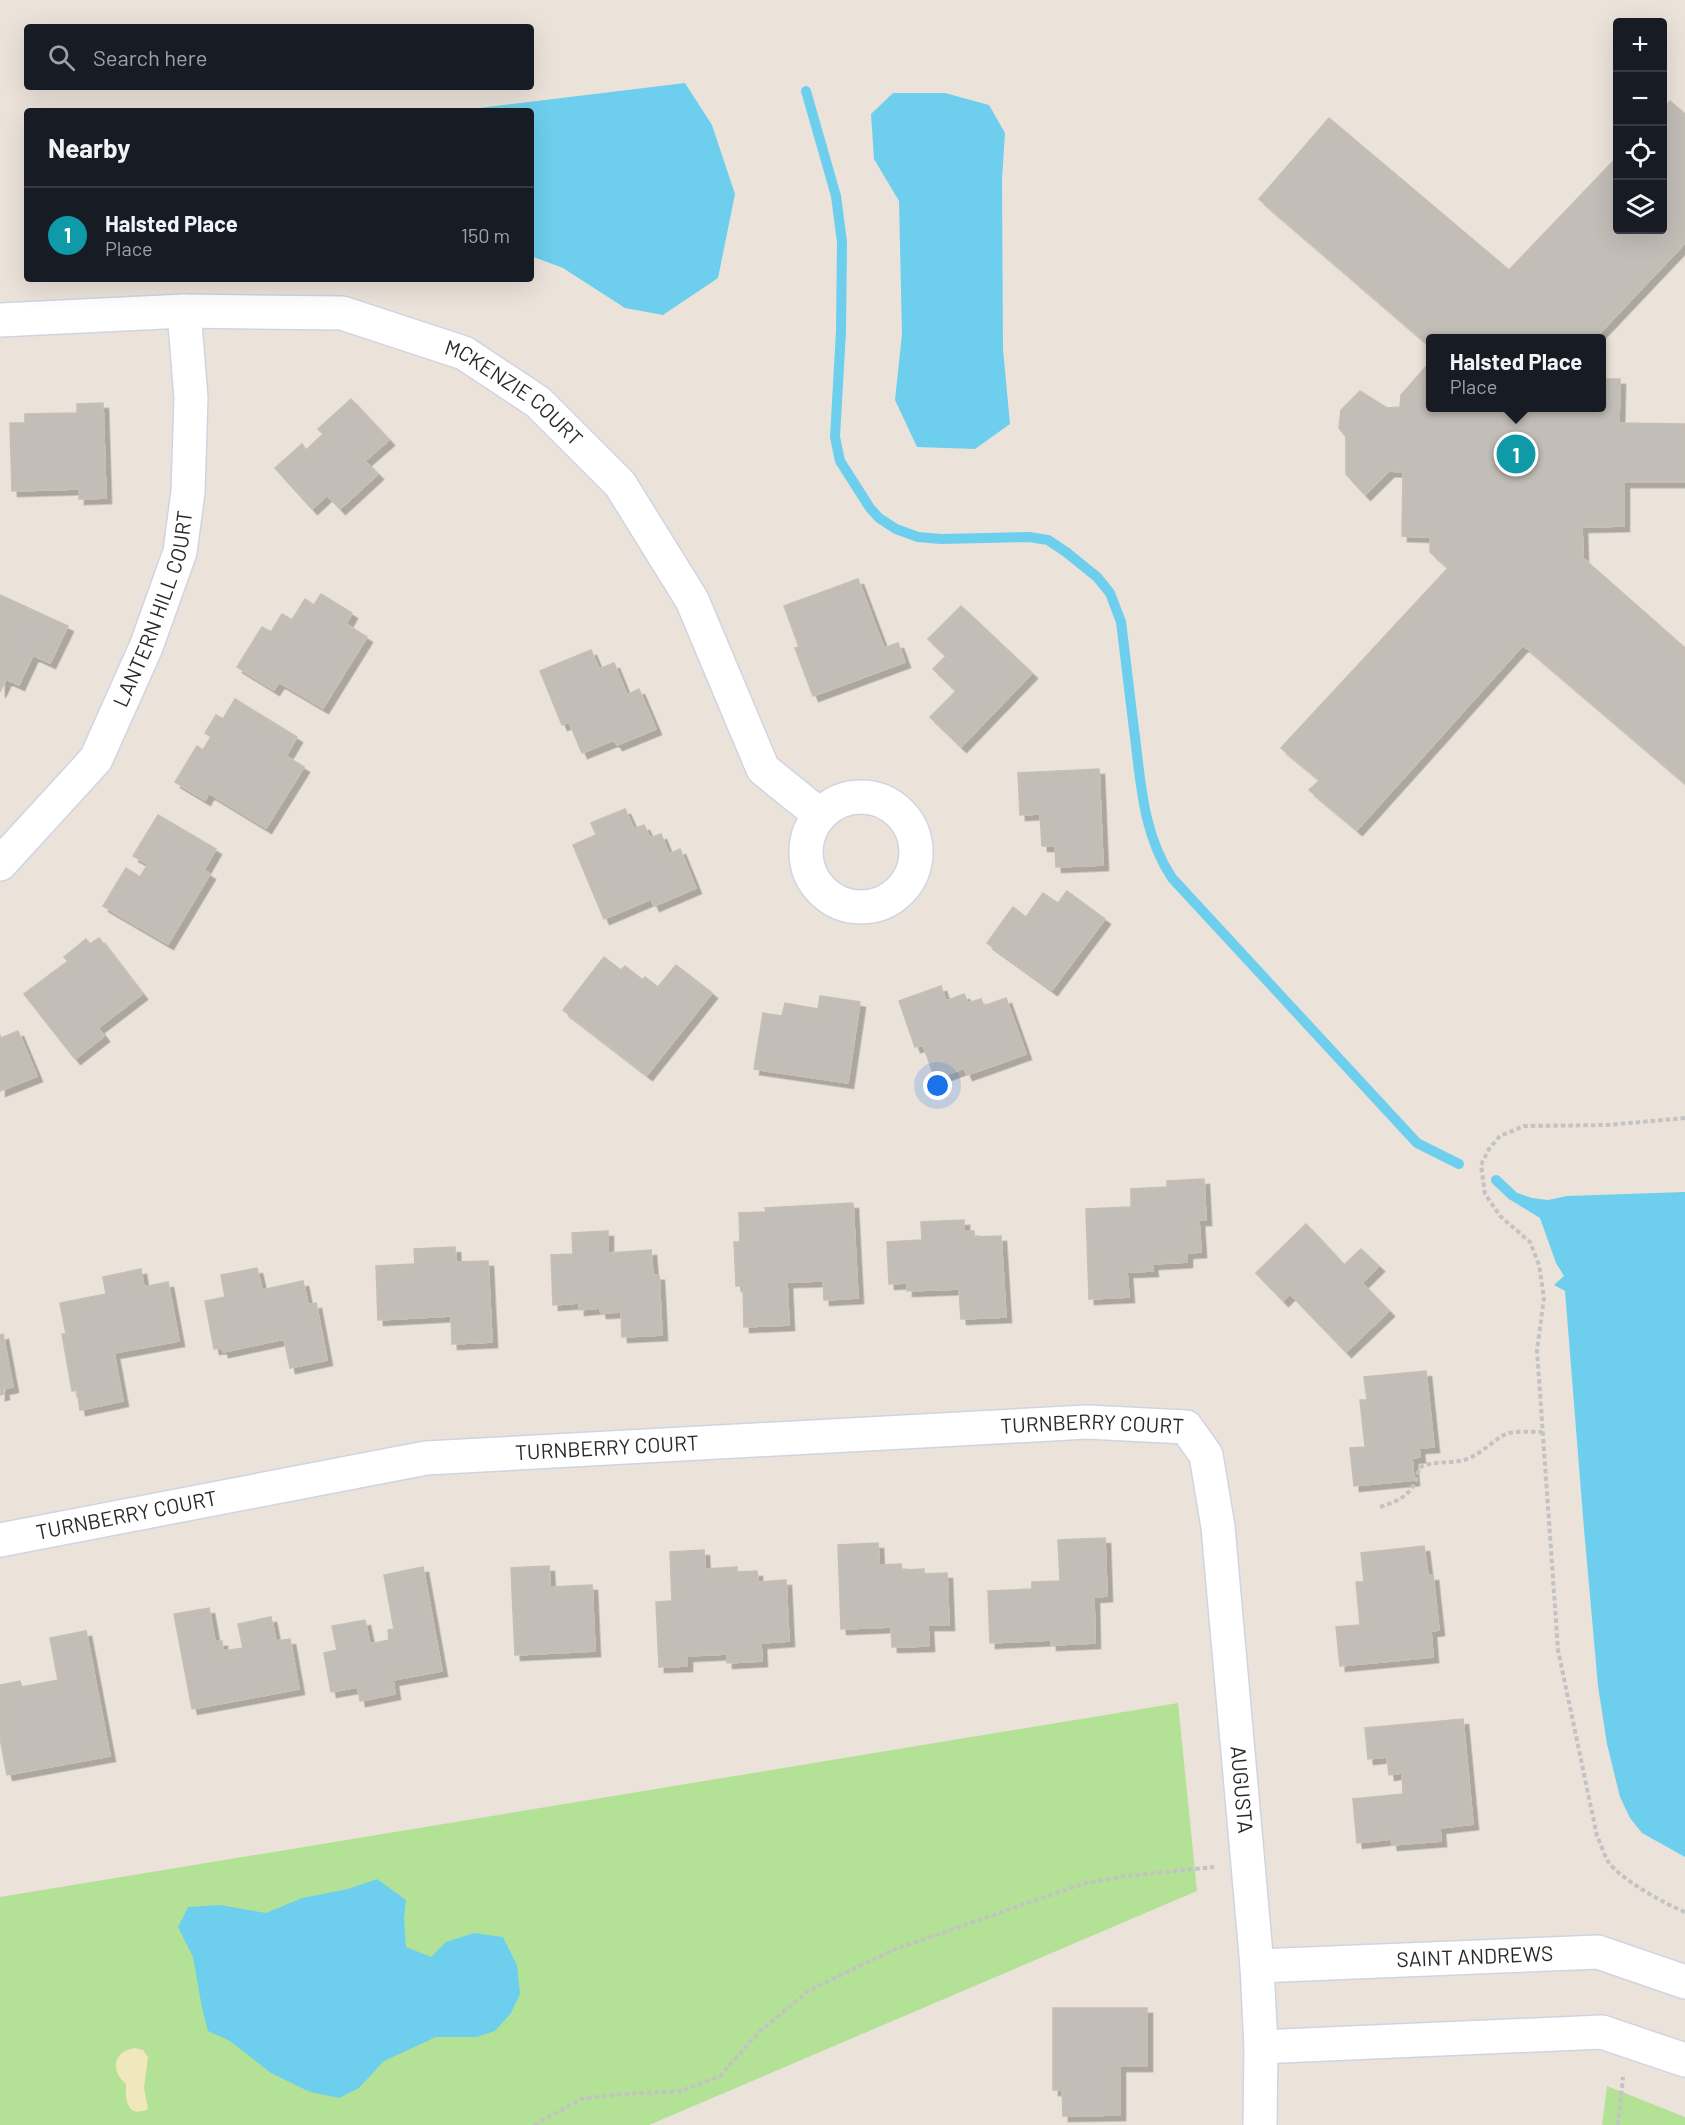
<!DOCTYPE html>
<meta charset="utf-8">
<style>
:root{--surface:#171b24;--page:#20242c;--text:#f1f3f6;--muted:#9ea1a6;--line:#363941;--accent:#ea580c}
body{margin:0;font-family:Barlow,sans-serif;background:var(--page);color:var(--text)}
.controls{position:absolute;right:18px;top:18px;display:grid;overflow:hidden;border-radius:6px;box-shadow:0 6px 24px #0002}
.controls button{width:54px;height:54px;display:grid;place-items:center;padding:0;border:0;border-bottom:2px solid var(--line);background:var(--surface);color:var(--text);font:30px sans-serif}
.you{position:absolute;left:938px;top:1086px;width:21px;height:21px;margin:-15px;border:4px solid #fff;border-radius:50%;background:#1a73e8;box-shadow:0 0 0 9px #1a73e833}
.badge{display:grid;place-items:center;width:39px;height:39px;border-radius:50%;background:var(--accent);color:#fff;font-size:20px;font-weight:700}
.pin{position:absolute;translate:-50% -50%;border:3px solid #fff;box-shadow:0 2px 6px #0006}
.popup{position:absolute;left:1426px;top:334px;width:180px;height:78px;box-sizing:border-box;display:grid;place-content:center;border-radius:6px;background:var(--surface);filter:drop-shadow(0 2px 4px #0005);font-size:20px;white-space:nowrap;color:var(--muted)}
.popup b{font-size:22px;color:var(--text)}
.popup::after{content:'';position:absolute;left:50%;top:100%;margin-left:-12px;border:12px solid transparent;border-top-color:var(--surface)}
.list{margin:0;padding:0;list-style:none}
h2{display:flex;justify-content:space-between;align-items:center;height:78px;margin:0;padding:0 24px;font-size:26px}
h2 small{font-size:20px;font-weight:400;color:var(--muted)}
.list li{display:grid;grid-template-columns:39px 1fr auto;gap:18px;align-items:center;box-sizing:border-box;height:96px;padding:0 24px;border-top:2px solid var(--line)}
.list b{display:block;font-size:22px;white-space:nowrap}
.list p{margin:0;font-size:20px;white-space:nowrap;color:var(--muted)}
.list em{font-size:20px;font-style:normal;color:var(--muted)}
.icon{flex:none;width:33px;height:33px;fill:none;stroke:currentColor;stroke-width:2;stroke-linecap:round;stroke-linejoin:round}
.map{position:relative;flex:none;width:1685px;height:2125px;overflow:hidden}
.search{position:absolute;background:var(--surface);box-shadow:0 6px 24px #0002;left:24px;top:24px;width:510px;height:66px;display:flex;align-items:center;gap:15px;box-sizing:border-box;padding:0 21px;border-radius:6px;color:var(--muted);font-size:22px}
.panel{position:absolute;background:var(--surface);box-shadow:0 6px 24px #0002;left:24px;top:108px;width:510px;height:174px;border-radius:6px}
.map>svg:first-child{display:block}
</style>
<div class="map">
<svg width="1685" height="2125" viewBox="0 0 1685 2125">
<defs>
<filter id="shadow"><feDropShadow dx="5.5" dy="5.5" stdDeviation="0" flood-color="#0004"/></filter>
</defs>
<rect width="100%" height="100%" fill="#ebe3da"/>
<path fill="#b3e296" d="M1178,1703L1197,1891L649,2125H0V1897Z
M1607,2086L1685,2117V2125H1602Z"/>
<path fill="#f0e7bd" d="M135,2048L143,2050L148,2057L144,2088L148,2109C127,2119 125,2099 126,2084C110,2071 113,2051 135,2048Z"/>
<path fill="#6dcfed" d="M685,83L712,125L735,194L718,278L663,315L625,308L563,268L531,256V111H455Z
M893,93H945L989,105L1005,133L1002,180L1003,349L1010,424L975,449L917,447L895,400L902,334L899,201L874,159L871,114Z
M1515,1192L1532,1198L1548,1200L1567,1196L1685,1192V1857L1642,1833L1630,1818L1620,1797L1607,1744L1598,1686L1584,1529L1565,1291L1554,1285L1564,1276L1556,1263L1540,1218L1509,1199Z
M377,1879L406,1900L404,1918L406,1947L431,1957L446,1942L474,1933L503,1937L517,1965L520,1994L511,2013L495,2031L476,2037H436L384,2061L359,2088L339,2098L310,2092L271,2073L230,2041L208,2031L202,2008L193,1957L178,1927L188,1907L220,1905L266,1913L302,1898L348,1889Z"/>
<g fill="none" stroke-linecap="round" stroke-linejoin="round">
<path stroke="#6dcfed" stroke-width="10" d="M806,91L836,196L842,242L841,331L835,437L840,461L870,508L879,518L896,529L918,537L941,539L1029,537L1048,540L1066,552L1097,577L1110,593L1121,622C1126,661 1130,699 1135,737C1141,787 1144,836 1172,878L1417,1143L1459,1164
M1496,1180L1512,1195"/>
</g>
<path fill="#c3bdb7" stroke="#c6bfb4" stroke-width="1.5" filter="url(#shadow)" d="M1670,101L1685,114V243L1595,338H1430V346L1259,199L1329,118L1509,270L1618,156V230H1662V109Z
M1430,362V408H1601V379H1620L1619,423L1685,424V482H1624V526L1582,527L1583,558L1685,648V783L1523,645L1357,830L1309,790L1320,780L1281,748L1448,568L1430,552V537L1402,536L1403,472L1389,471L1365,495L1346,474V437L1339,428L1341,410L1360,391L1387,408L1400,407L1401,395Z
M351,399L389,440L365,461L378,474L340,509L327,495L312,509L275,468L302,444L306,450L323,434L318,429Z
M103,403L106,498L79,499V489L12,491L10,423H25V414L77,413V404Z
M858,579L884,648L898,643L905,662L813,696L795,648L799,647L784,606Z
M321,594L352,613L346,624L367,637L323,708L279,682L274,690L237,667L262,627L271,632L282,614L292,620L305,599L314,605Z
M0,595L68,626L50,663L33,655L19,685L6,679L0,692Z
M961,606L1032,673L961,747L930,717L956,691L933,669L946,656L928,639Z
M591,650L599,669L614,663L627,695L639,689L656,729L617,745L614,740L582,753L569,722L562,725L540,671Z
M235,699L297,737L286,756L304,767L266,828L209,793L205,800L175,782L197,746L203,750L211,737L205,733L216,715L223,719Z
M1099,769L1103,865L1056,867L1055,846H1042L1040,814L1020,815L1018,773Z
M625,809L634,829L644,825L650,838L661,834L669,854L680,849L696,888L654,906L651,899L604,919L573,845L596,835L591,823Z
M158,815L216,849L204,870L210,874L168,944L103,906L126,868L140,877L148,864L133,856Z
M1067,891L1105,919L1052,990L987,943L1013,907L1026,917L1043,893L1058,903Z
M99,938L142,994L98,1028L104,1036L75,1059L24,994L68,961L64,957L86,939L90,944Z
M604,957L621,970L625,966L643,980L645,977L658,987L676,965L712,993L647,1075L563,1010Z
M941,986L946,1001L964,994L968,1003L981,999L984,1006L1006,998L1026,1054L967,1075L964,1068L935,1079L923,1045L915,1047L899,1001Z
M820,996L860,1002L848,1083L754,1069L763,1013L782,1016L785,1003L818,1009Z
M18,1031L37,1076L0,1091V1035L1,1038Z
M1204,1179L1206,1220H1199L1201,1252L1187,1253V1262L1152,1264L1153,1271L1127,1272L1129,1297L1089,1299L1086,1209L1131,1207V1189L1167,1187V1181Z
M853,1203L858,1298L824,1300L823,1281L787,1282L789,1325L744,1327L743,1286H736L734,1242H740L739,1213L766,1212L765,1208Z
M964,1220V1231H974V1237L1001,1236L1006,1317L961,1319L959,1289L907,1291V1283L889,1284L887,1242L922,1240L921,1222Z
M1306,1224L1344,1265L1361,1249L1379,1266L1362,1283L1389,1311L1346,1352L1290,1294L1283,1301L1256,1273Z
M608,1231V1253L651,1250L653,1275H659L662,1335L622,1337L621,1312L601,1313L600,1308L579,1310V1303L553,1305L551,1255L573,1254L572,1233Z
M455,1247L456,1262L488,1261L492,1342L452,1344L451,1316L378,1320L376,1266L415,1264L414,1249Z
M257,1268L262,1290L303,1281L308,1305L316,1303L327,1360L290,1368L284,1339L223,1352L222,1348L214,1349L205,1301L225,1297L221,1275Z
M141,1269L144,1287L168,1282L179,1341L114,1353L123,1401L80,1410L77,1390L72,1391L62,1334H66L60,1303L106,1294L103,1277Z
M3,1334L13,1387L3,1389L4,1394L0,1395V1335Z
M1426,1371L1434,1447L1419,1448L1420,1457L1412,1458L1414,1480L1354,1486L1350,1448L1365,1447L1360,1400H1367L1364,1377Z
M1105,1538L1107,1596L1094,1597L1095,1643L1051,1645V1640L990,1643L988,1591L1032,1589V1582L1060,1581L1058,1540Z
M878,1543L879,1565L901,1564L902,1570L924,1569V1574L947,1573L949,1625H928L929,1646L892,1647L891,1627L841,1629L838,1545Z
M1424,1546L1428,1576L1433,1575L1439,1630L1431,1631L1433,1657L1340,1666L1336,1627L1360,1625L1356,1582H1364L1361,1553Z
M704,1550L705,1569L737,1567V1572L757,1571L758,1582L786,1580L789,1641L761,1643L762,1661L727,1663V1654L687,1656V1666L659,1667L656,1602L672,1601L670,1552Z
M549,1566L550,1587L592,1585L595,1651L515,1655L511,1568Z
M423,1567L442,1671L393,1680L395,1694L360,1701L358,1687L331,1692L324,1653L337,1650L332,1626L365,1620L370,1644L389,1640L388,1630L394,1629L384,1575Z
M209,1608L215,1641H222L223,1651L243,1648L238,1624L271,1617L276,1641L290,1639L299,1689L192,1709L174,1614Z
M86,1631L110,1756L7,1775L0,1738V1685L20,1681L22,1687L58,1680L50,1638Z
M1463,1719L1473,1824L1440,1828L1441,1841L1392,1845L1391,1839L1357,1843L1353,1799L1403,1794L1402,1773L1389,1775L1387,1757L1368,1759L1365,1728Z
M1053,2008H1147V2066H1120V2115L1063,2116L1062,2090H1053Z"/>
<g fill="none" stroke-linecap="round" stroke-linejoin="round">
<g stroke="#cfd4e2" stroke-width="36">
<g id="minor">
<path id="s1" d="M0,320L184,311L342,313L464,353L538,402L620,484L692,600L763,769L820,815"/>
<circle cx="861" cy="852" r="55"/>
<path id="s2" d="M0,864L96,759L146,647L180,552L188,492L191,398L184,311"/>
<path id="s3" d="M0,1540L426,1458L1087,1422L1186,1427L1206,1455L1218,1527L1257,1966L1261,2047L1260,2125"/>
<path id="s4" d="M1257,1966L1598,1952L1685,1982"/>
<path d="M1261,2047L1602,2032L1685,2060"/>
</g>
</g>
<path stroke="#c3c3c3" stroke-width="4" stroke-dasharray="4.5 3" stroke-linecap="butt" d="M1685,1118L1607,1125L1524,1126L1500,1136L1489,1149L1481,1165L1485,1194L1500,1216L1530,1242L1539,1265L1544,1298L1537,1350L1558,1650L1597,1836C1601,1844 1604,1855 1609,1863C1622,1880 1665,1904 1685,1912
M1380,1507C1402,1500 1415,1493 1419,1468C1433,1460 1449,1464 1464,1460C1482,1455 1495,1437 1509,1433C1519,1431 1531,1432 1542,1432
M534,2125L581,2099L622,2094L681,2091L720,2076L759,2032L808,1991L893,1950L1082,1884L1125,1876L1214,1867
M1618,2125L1623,2077"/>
<use href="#minor" stroke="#fff" stroke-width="33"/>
</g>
<g text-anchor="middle" stroke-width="5" stroke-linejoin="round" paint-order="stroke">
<g font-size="21" fill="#292929" stroke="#fff">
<text dy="7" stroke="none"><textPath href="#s1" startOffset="534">MCKENZIE COURT</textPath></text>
<text dy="7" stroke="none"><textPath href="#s2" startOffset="304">LANTERN HILL COURT</textPath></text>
<text dy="7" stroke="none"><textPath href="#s3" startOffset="1101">TURNBERRY COURT</textPath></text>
<text dy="7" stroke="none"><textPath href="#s3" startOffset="615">TURNBERRY COURT</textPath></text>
<text dy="7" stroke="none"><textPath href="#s3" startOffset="129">TURNBERRY COURT</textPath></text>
<text dy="7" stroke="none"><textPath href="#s3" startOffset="1566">AUGUSTA</textPath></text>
<text dy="7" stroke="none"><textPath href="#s4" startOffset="218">SAINT ANDREWS</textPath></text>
</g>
</g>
</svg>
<div class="controls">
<button>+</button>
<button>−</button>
<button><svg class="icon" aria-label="locate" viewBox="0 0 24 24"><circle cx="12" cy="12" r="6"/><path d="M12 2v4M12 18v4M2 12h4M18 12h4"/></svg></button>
<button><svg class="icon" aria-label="layers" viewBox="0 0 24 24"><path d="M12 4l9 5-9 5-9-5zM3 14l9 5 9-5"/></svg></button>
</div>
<div class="you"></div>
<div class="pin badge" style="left:1516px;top:454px;background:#0f9aa8">1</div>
<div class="popup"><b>Halsted Place</b>Place</div>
<div class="search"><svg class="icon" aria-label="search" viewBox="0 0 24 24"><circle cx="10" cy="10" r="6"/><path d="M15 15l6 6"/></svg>Search here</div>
<section class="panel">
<h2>Nearby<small></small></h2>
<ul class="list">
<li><span class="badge" style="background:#0f9aa8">1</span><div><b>Halsted Place</b><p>Place</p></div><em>150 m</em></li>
</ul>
</section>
</div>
